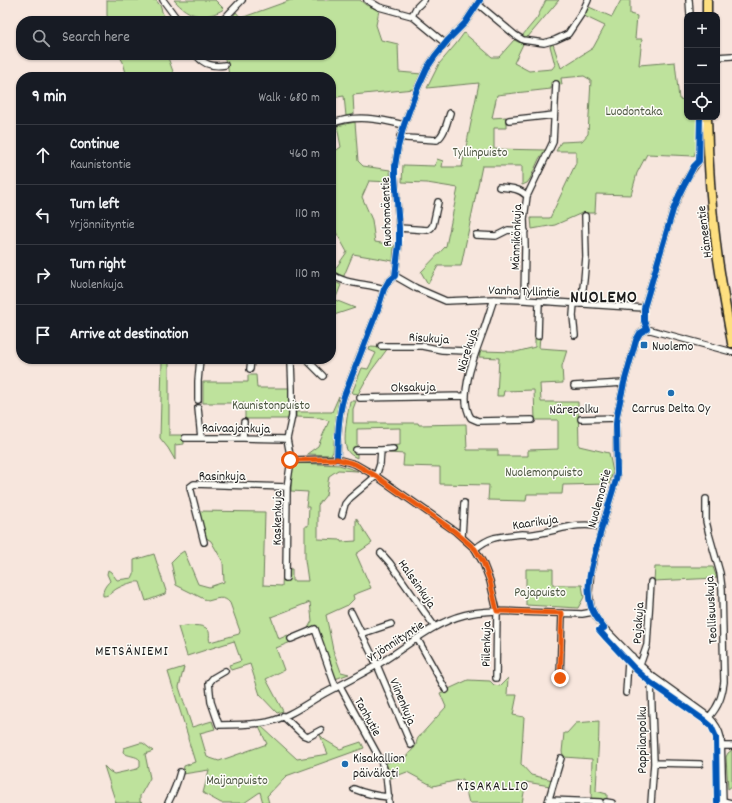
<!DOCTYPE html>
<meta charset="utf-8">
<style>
:root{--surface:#171b24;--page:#20242c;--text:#f1f3f6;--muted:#9ea1a6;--line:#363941}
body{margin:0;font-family:Dekko,sans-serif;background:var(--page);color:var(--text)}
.controls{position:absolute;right:12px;top:12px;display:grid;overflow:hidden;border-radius:8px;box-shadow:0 1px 3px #0004}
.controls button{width:36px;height:36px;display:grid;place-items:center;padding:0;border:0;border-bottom:1px solid var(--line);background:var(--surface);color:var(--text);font:20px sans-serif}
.stop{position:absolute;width:12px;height:12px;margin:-9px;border:3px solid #ea580c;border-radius:50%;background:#fff}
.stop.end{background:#ea580c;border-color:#fff;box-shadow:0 1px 4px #0008}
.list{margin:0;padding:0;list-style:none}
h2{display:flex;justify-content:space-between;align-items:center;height:52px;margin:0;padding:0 16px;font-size:17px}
h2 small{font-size:13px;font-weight:400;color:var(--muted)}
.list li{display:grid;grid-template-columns:26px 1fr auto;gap:12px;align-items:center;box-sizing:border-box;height:60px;padding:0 16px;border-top:1px solid var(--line)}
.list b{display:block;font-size:15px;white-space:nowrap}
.list p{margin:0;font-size:13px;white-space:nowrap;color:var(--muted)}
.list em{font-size:13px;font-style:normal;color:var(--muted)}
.icon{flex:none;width:22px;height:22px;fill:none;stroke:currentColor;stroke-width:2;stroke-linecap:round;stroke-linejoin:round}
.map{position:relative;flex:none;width:732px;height:803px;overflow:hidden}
.search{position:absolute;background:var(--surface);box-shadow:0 1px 3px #0004;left:16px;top:16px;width:320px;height:44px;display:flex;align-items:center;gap:10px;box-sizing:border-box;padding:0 14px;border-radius:16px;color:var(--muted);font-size:15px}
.panel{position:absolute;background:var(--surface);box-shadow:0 1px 3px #0004;left:16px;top:72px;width:320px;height:292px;border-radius:16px}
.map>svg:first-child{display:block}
</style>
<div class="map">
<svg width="732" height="803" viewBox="0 0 732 803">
<rect width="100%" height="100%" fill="#f7e6dd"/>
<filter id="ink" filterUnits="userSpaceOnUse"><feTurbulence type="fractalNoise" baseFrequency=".025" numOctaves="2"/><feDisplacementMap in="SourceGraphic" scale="8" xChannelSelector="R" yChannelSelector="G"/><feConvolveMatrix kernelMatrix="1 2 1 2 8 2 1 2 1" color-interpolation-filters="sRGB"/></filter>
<g filter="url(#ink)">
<path fill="#bee29c" stroke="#6d7f5c" d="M107,0H156L161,7L162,12L164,16L174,21H108L107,15Z
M174,0H215L224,9C204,21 189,17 174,0Z
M291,0H360L366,5L379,10L376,25L381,40L398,44L399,72L422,74L414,89L353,95L354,114L346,116L344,96L331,98V77H229L228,69L224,56L210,59L202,55H331V21H230L236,12L241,18Z
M546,0H559L527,38L522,36L537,18Z
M621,0H630V14L637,16L635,39H642L639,65L675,62L679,99L687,100V117H698L696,149L694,156L647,154L637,173L631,195L596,194L595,213H582L555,225L532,229L531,218H550L576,163V151H556L561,142L582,141L588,134L591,80L584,76L561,78L562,85L551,82V89L497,95L492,118L506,117V128H494V149L545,150L539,159L530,179L527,183L522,185V166H482L461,266H438L428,284L421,272L446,246L458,188L427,183L402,182L403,165L435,166L437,159L443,161L442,167H462L479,83L427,88L439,64L456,44L464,33L492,57H499L514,40L523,44L514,63L529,71L552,69L555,65L550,46L553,44L561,68L593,48L605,26L584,16L589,7L612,17Z
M119,55H167L175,77H127L123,62Z
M355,122L358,161L363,166L390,170L391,182L369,181L362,197L372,220L375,242L394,245L393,261L353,254L343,278L333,272L347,252L336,232L331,204V154L341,147L337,126Z
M331,280L341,285L335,300L355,308L331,316Z
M535,336H540L539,348L567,350L562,366L563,383L540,384L541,402H578L579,446L609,453L613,472L609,484L563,485L562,494H527L526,501L488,500L489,485L440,484V467L403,466L404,454L389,453V446L400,445V428L357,429V458C353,456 349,454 347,450C342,441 348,412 350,401H356L353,409V423H418L419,425L466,424L467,450H498V456H528V450L558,449V420H535L534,390L504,391L503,396H497L499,358L479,357L481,351L516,352L535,347Z
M370,347L388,348L371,371L358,394L352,393L362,368L368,369L376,353L369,350Z
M163,359H169V435H184V444L175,445V460L168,448L160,438L162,361Z
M248,375H256L257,388H289V419H245V403H203V382H248Z
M339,396L333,452L331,455L307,454L318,446L329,421L321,418L296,417V412H332Z
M297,463L339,465L358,471L338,470L329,476L326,495L318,505V539L341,540V542L356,541V518L372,543L356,554L371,588L353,595L354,599L348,605L326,615L333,650L341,672L349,674L335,679L327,658L317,627L308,628L312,621L310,602L271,617L279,639L288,635L291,642L276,648L284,670L266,679L283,711L277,713L260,695L250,664L231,670L229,665L241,661L234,641L187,656L178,627C185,626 204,623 208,630C211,634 208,638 210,642L239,634L240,631L230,603C224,595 216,599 208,601L176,585L171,562L178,555L184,551L198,584L209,587L224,582L223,562L211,541L205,537L199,511L265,512L263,585L282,586L283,569H292V581H308L305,560V526H308L309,507H306L308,492L291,491L292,467Z
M154,554L166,591L165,594L146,601L140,582C133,581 124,585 118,588C112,591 110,596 103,596C102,590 106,585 110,581L107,574L108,570L111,572L117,580L132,578L134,574V560Z
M655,567H713L717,578L654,581Z
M526,569H553V585H582L584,597L578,608L526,605Z
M184,667L179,687L192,727L212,721L215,729L200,733L207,757L219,761L267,744L259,727H262L297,759L328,754L320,735L325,740L340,749L361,742L364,748L286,776L267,796L269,803H263L260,792L244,803H221L203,793L209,770L183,774L184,766L195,762L188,739V736L168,672Z
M508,678L507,695H517L513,715L524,717L521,764L531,775L553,780L550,786L526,782L522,803H469L463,779L433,786L407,772L391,778L386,763L407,756C409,752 413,750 415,747C417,744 416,741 418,738L446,707L440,693L468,680L490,681L494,685L500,686Z
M599,721C599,744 597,767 596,791L607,794V803H591L592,759L564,757L562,752L564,733H567L576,723Z
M140,743H143L153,751L145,754L150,778L140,796V802L142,803H116L104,766L109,771L114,774L137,769L140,767V760C136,755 128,757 123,752L124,748Z
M732,750V786L728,789L726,757L728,753Z"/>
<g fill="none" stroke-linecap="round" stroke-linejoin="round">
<g stroke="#1c1c1c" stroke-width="8">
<path id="minor" d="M163,0L177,19L180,21
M367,0L379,7L412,16L446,44
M689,0L690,15
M478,4L515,35L523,40L544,43L555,40L568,34L582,13L588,0
M412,16L416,8L424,0
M220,21L223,20L242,0
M196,55C204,65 213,67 225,65
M717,57L732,56
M509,120L554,115
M331,124C355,114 380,119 404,125
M400,136L406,138L437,140C445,134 447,122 450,113
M699,161C687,175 680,193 673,210L644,308V321L647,329L732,352
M499,187C509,188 520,188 527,196
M399,228L428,230L431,228L433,225L438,202
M476,235L496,236L508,230L525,231
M331,274C346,285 367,283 384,289
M395,276L416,288L446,301L494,299L524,300L644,308
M494,299C490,310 487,321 483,332C475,354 457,397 471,418L478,421L532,420
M524,300L525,247L524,219L527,196L553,142L556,84
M574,303L573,316L575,335
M581,304L584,280L586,257L585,216
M647,329L640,333L636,340L624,383L617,415L616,424L617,473L616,480L602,527L591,570L589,593L591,607L596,617L604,628L640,665L652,676L709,717C715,723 719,729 721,738L723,803
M538,336L539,301
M381,346H422L442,350L466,351L476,352
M306,359L323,376
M250,369L251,359
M574,386L624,383
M360,398L466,396
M198,400V381L200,359
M198,408L201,438
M581,419L617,418
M185,438H243L287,439
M243,438L244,422
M356,450H381
M337,459C338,438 338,416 344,396L378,309L384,289L388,282L395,276L399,244V228L395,176V166L398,147L404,125L416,92L427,68L435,56L448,40L465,23L480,0
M291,460L337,459L355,464L376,476L455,531L475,549L483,563L490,581L497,611L496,678
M706,499V521L709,534L720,573L722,589L724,682C722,696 719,706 709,717
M342,515L345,504L350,498L376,476L380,464L381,450L393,449
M462,536L464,503
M204,542L190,487L194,484L287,487
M475,549C481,544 487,540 494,538C503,536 513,535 522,534C526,534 530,535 534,534C558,531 577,521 602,527
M381,553L390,563L435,627
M286,578L287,487L291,460L287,439L292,416V389L291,362L290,359
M351,612L377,665L411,745
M361,634L391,624
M417,638L446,690
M291,639L315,629L336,688
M640,665L647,645L651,582
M225,671L213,678L209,683L211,702L219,725C236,725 252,725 268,722C290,717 308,702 327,692C348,681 369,671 388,658C412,642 436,622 464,615C483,610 502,611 521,612C542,613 562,613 582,614L593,612
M560,678L562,613
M340,686L381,761L386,774L389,803
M626,693L628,662L632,656
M283,716L303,735L308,737L321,730
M721,746H732
M654,763L700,764
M354,789C366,794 377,796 389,797
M549,800L600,802
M723,801L731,803
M548,802L561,758
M606,802L612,803
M168,803C173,793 177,784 180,772
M651,803L654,763L651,683L652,676"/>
</g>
<g stroke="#1c1c1c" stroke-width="11">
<path id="highway" d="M707,15V0
M707,117C708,162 711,207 717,252C721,282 727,313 732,343"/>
</g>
<use href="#minor" stroke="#fdfcf7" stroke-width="5.5"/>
<use href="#highway" stroke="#fedf80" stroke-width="8"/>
<g stroke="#fdfcf7" stroke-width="8">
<path id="cycleway" d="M700,117L699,161L694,166L685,183L679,195L673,210L644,308V321L647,329L640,333L636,340L624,383L617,415L616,424L617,473L616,480C609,503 602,526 596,549C591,568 585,588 591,607C594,615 599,621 604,628L599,630L606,638L634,668L651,683L704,720L711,726L716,737L717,803
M337,459C338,438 338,416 344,396L378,309L384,289L388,282L395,276L399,244V228L395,176V166L398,147L404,125L416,92L427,68L435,56L448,40L465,23L480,0"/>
</g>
<use href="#cycleway" stroke="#0057b8" stroke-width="6"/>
</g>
</g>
<g fill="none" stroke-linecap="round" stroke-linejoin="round" filter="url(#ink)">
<path stroke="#ea580c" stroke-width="5" d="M290,460L337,459L355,464L376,476L454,531L475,549L483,562L490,581L497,611L562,613L560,678"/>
</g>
<g fill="#1f6fb2" stroke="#fdfcf7" stroke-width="1.5">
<rect x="640" y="341" width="8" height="8" rx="2"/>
<circle cx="671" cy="393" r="4"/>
<circle cx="345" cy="764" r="4"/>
</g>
<g text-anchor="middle" stroke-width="3" stroke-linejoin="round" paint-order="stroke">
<g font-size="13" fill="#4d5742" stroke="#fdfcf7">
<text x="634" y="115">Luodontaka</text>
<text x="480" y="156">Tyllinpuisto</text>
<text x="271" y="409">Kaunistonpuisto</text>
<text x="544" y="476">Nuolemonpuisto</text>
<text x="540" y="596">Pajapuisto</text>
<text x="237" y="784">Maijanpuisto</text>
</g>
<g font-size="13" fill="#1c1c1c" stroke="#fdfcf7">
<text transform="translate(385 212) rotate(-92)" y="5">Ruohomäentie</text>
<text transform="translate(703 232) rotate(-97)" y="5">Hämeentie</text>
<text transform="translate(515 237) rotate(-88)" y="5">Männikönkuja</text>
<text transform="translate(524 290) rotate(2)" y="5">Vanha Tyllintie</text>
<text transform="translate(429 337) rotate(4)" y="5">Risukuja</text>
<text transform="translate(466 350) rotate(-73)" y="5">Närekuja</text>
<text transform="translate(413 386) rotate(-1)" y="5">Oksakuja</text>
<text transform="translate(574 408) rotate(-1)" y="5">Närepolku</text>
<text transform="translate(236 427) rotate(1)" y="5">Raivaajankuja</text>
<text x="222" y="480">Rasinkuja</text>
<text transform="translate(598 498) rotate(-75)" y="5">Nuolemontie</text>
<text transform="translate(276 518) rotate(-89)" y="5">Kaskenkuja</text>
<text transform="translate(535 521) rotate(-8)" y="5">Kaarikuja</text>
<text transform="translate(418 583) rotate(55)" y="5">Halssinkuja</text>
<text transform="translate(710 610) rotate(-93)" y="5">Teollisuuskuja</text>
<text transform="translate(637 623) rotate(-86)" y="5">Pajakuja</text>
<text transform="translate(395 640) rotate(-33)" y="5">Yrjönniityntie</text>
<text transform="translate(485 644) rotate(-89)" y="5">Piilenkuja</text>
<text transform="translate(404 701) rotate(67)" y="5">Viinenkuja</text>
<text transform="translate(369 716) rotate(61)" y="5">Tanhutie</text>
<text transform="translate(641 740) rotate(-90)" y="5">Pappilanpolku</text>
</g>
<g font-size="13" fill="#1c1c1c" stroke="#fdfcf7" text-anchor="start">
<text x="652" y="350">Nuolemo</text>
<text x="671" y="412" text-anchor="middle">Carrus Delta Oy</text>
<text x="353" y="762">Kisakallion<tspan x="353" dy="15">päiväkoti</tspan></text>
</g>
<g font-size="14" letter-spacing="1" fill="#1c1c1c" stroke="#fdfcf7">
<text x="132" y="655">METSÄNIEMI</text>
<text x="493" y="790">KISAKALLIO</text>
</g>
<g font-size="17" font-weight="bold" letter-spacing="1" fill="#1c1c1c" stroke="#fdfcf7">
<text x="604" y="302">NUOLEMO</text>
</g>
</g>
</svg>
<div class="controls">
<button>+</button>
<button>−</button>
<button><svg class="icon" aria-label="locate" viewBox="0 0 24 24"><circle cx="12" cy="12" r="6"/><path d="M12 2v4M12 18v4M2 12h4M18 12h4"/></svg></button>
</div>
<div class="stop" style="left:290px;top:460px"></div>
<div class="stop end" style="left:560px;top:678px"></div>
<div class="search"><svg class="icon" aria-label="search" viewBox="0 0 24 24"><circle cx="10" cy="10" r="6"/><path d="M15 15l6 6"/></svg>Search here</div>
<section class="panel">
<h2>9 min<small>Walk · 680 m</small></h2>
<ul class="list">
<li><svg class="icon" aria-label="ahead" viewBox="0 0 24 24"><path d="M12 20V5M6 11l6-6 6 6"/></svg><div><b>Continue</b><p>Kaunistontie</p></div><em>460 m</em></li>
<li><svg class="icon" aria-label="left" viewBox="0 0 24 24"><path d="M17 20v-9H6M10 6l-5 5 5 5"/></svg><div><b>Turn left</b><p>Yrjönniityntie</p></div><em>110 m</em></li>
<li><svg class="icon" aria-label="right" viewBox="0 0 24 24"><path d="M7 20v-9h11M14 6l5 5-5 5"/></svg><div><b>Turn right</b><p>Nuolenkuja</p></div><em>110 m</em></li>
<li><svg class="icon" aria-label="arrive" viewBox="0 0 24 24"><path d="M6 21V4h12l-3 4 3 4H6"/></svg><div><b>Arrive at destination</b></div></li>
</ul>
</section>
</div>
